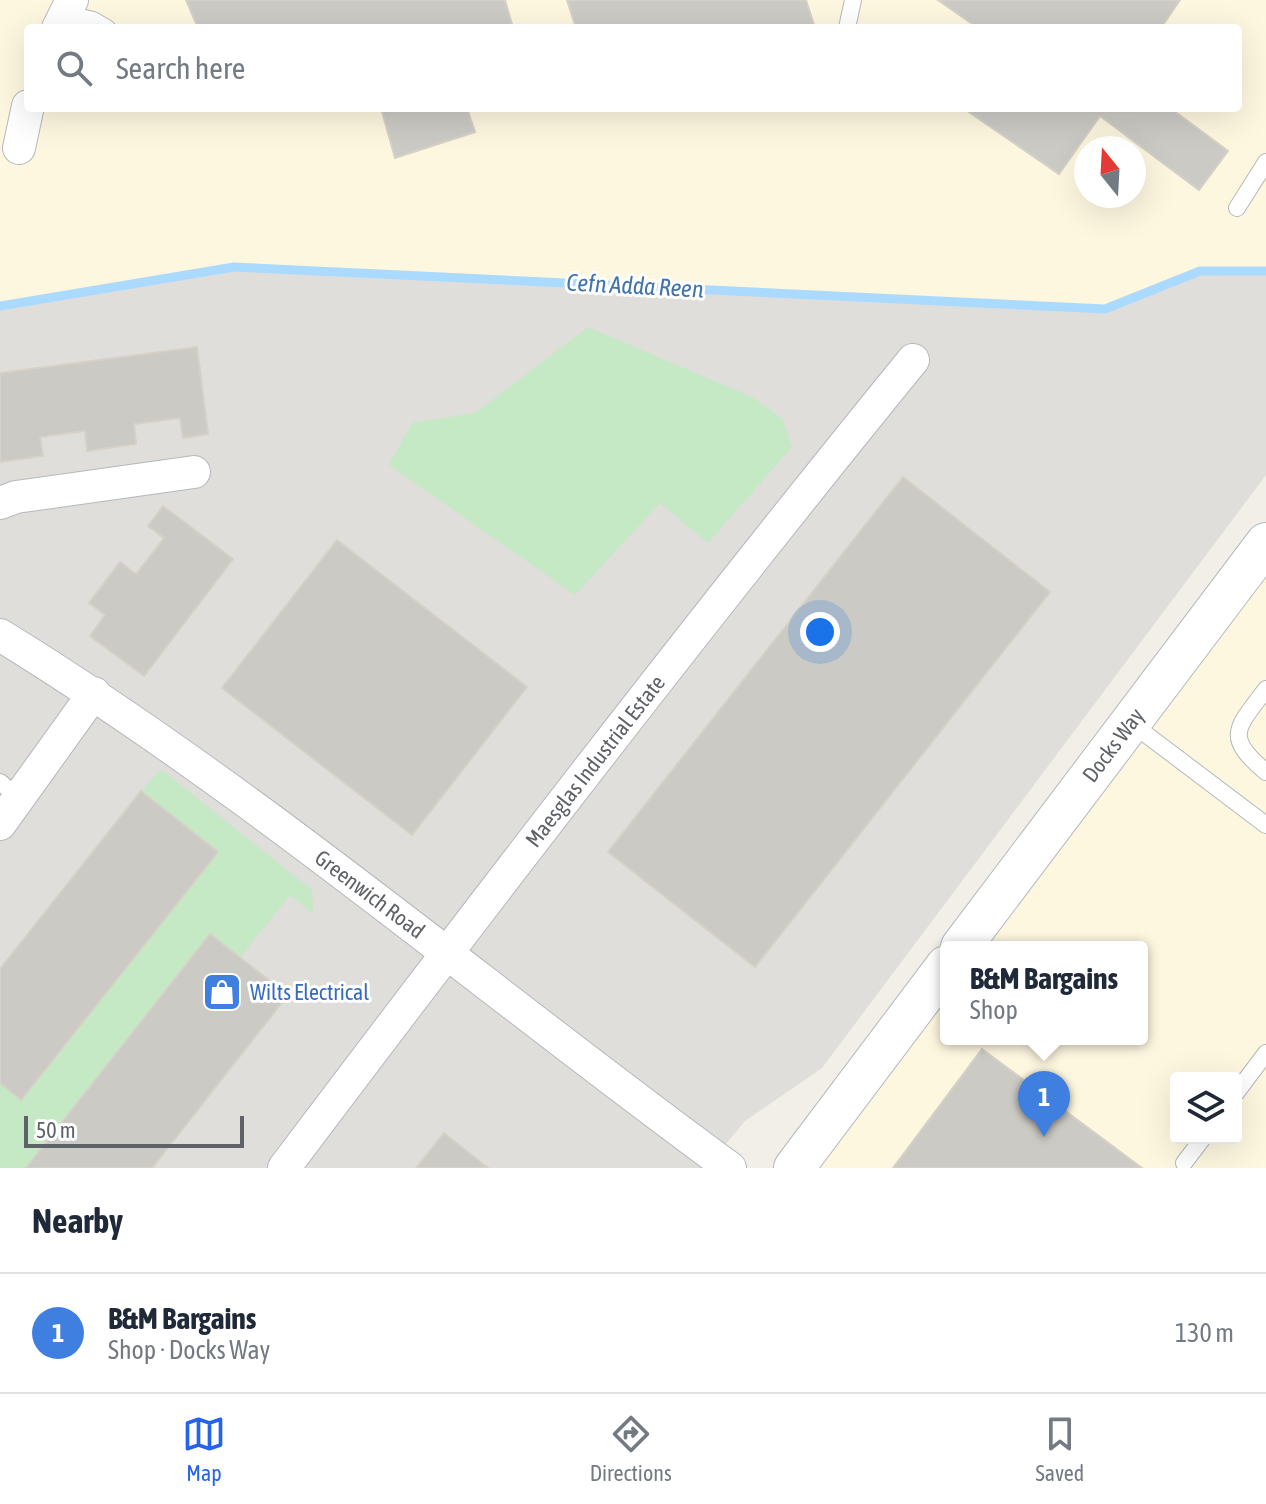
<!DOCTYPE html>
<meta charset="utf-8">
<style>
:root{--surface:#fff;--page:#f6f6f7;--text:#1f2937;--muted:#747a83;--line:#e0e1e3;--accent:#2563eb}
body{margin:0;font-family:"Asap Condensed",sans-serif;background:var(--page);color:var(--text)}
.controls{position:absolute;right:24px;bottom:24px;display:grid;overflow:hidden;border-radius:8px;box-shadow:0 8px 32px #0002}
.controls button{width:72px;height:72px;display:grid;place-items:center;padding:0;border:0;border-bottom:2px solid var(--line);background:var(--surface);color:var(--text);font:40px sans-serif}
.compass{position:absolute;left:1074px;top:136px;width:72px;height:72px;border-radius:50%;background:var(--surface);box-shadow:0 8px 32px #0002;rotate:342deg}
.scale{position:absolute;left:24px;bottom:20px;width:220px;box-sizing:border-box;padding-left:8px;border:4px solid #5f6368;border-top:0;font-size:22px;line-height:28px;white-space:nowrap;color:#5f6368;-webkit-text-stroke:6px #fff;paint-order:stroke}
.you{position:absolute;left:820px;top:632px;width:28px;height:28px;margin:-20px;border:6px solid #fff;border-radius:50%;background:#1a73e8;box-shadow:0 0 0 12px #1a73e833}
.badge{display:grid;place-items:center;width:52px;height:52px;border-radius:50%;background:var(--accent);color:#fff;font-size:26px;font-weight:700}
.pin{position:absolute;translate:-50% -66px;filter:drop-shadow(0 2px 4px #0008)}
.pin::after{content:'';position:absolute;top:42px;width:28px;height:24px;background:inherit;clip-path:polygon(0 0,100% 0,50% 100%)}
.popup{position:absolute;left:940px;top:941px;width:208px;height:104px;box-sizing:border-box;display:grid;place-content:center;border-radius:8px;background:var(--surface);filter:drop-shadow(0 2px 6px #0005);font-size:26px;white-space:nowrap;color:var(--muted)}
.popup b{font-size:30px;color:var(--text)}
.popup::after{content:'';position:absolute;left:50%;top:100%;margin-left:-16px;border:16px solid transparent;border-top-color:var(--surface)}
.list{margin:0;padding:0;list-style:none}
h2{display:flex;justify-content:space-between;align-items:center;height:104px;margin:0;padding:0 32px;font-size:34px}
h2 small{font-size:26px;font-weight:400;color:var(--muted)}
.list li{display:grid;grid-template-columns:52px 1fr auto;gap:24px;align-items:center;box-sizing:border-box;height:120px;padding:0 32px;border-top:2px solid var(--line)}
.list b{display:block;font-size:30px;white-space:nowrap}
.list p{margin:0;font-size:26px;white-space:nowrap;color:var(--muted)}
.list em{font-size:26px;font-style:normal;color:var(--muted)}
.icon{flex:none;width:44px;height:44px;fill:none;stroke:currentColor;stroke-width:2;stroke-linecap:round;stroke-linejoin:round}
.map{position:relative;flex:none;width:1266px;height:1168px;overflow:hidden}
.search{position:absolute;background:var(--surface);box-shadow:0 8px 32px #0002;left:24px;right:24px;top:24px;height:88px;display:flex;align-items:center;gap:20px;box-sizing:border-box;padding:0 28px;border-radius:8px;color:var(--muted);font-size:30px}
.sheet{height:224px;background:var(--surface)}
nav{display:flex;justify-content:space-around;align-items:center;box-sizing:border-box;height:112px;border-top:2px solid var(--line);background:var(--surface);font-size:22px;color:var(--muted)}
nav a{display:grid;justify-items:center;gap:4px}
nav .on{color:var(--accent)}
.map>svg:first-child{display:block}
</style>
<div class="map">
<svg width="1266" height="1168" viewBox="0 0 1266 1168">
<rect width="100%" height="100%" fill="#f1efe8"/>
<path fill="#fef7e0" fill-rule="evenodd" d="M0,0H1266V271H1200L1105,309L234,267L0,306ZM28,28H1238V108H28ZM1086,148H1134V196H1086Z
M1266,543V1168H794L946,966V1039H1142V947H961ZM1176,1078H1236V1138H1176Z"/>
<path fill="#e0deda" d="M234,267L1105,309L1200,271H1266V475L822,1068L745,1121L706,1168H0V306Z"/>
<path fill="#c5e8c5" d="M588,327L752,397L783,419L792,447L708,543L660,503L575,595L389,465L412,423L475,413Z
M161,769L312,890L313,914L290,895L240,958L26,1168H0V1083L22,1100L217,852L141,791Z"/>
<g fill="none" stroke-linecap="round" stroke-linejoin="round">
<path stroke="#aadaff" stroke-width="9" d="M0,306L234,267L1105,309L1200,271H1266"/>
</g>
<path fill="#cccac5" stroke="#d6d1c6" stroke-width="2" d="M186,0H505L513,28H198Z
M567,0H806L815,28H576Z
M938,0H1180L1161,28H978Z
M381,108H467L475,132L395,158Z
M963,108H1170L1228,151L1199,190L1100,116L1059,174Z
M197,347L208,434L183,438L180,418L134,424L136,444L87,451L85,431L40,437L43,456L0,462V373Z
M903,477L1050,592L755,967L608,852Z
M163,506L233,559L144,676L90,636L105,615L89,603L120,562L136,574L164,538L148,526Z
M337,540L527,687L412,835L222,688Z
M141,791L218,852L21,1100L0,1083V969Z
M210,934L288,995L152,1168H26Z
M982,1049L1142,1168H893Z
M444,1133L488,1168H416Z"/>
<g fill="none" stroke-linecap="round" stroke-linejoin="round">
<g stroke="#b5b8bc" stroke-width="18">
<path id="service" d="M64,13L93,20L107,28
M847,28L853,0
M1237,208L1266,162
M1266,689C1237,728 1223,736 1266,772
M1131,723L1266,825
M0,782L19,798
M1236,1093L1266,1053
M1184,1163L1203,1138"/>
</g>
<g stroke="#b5b8bc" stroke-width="34">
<path id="minor" d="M58,28L72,0
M19,148L28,106
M0,503L16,497L194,472
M0,635C257,793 486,990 730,1168
M0,824L94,693
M284,1168C489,896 697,625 913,360"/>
</g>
<g stroke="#b5b8bc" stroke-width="42">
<path id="tertiary" d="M961,947L1266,543
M794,1168L946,966"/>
</g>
<use href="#service" stroke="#fff" stroke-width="16"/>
<use href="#minor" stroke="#fff" stroke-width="32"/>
<use href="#tertiary" stroke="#fff" stroke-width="40"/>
</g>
<defs>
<g id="shop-square" transform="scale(2)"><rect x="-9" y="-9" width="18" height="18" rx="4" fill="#3f7fe0" stroke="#fff"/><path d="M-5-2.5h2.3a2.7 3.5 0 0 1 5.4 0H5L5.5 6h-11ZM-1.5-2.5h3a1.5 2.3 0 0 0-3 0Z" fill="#fff"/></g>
</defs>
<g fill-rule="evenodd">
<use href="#shop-square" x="222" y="992"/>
</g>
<g text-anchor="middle" stroke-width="6" stroke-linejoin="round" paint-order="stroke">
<g font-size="22" fill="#5f6368" stroke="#fff">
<text transform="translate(1113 745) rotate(-53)" y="8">Docks Way</text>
<text transform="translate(595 761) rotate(-52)" y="8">Maesglas Industrial Estate</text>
<text transform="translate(370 894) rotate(37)" y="8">Greenwich Road</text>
</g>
<g font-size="22" fill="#366cbe" stroke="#fff" text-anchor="start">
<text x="250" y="1000">Wilts Electrical</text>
</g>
<g font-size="24" font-style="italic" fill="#4174aa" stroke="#fff">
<text transform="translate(635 286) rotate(3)" y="8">Cefn Adda Reen</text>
</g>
</g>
</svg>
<div class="controls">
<button><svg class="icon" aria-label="layers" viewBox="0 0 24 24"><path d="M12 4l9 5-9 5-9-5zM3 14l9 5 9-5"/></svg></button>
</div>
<svg class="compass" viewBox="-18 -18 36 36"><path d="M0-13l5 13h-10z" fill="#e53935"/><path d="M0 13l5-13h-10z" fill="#747a83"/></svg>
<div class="scale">50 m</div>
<div class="you"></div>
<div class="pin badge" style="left:1044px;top:1137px;background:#3f7fe0">1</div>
<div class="popup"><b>B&amp;M Bargains</b>Shop</div>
<div class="search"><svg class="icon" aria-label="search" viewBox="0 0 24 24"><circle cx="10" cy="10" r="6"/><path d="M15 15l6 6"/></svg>Search here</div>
</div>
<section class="sheet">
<h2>Nearby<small></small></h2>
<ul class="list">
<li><span class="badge" style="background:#3f7fe0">1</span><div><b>B&amp;M Bargains</b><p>Shop · Docks Way</p></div><em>130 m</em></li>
</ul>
</section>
<nav>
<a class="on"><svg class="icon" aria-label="map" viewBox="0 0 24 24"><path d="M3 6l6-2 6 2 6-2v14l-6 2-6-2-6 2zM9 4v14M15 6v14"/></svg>Map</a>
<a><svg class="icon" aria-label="directions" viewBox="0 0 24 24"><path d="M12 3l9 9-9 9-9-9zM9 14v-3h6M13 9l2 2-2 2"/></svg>Directions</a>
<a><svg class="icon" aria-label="saved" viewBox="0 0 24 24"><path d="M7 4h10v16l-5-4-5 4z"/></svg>Saved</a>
</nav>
